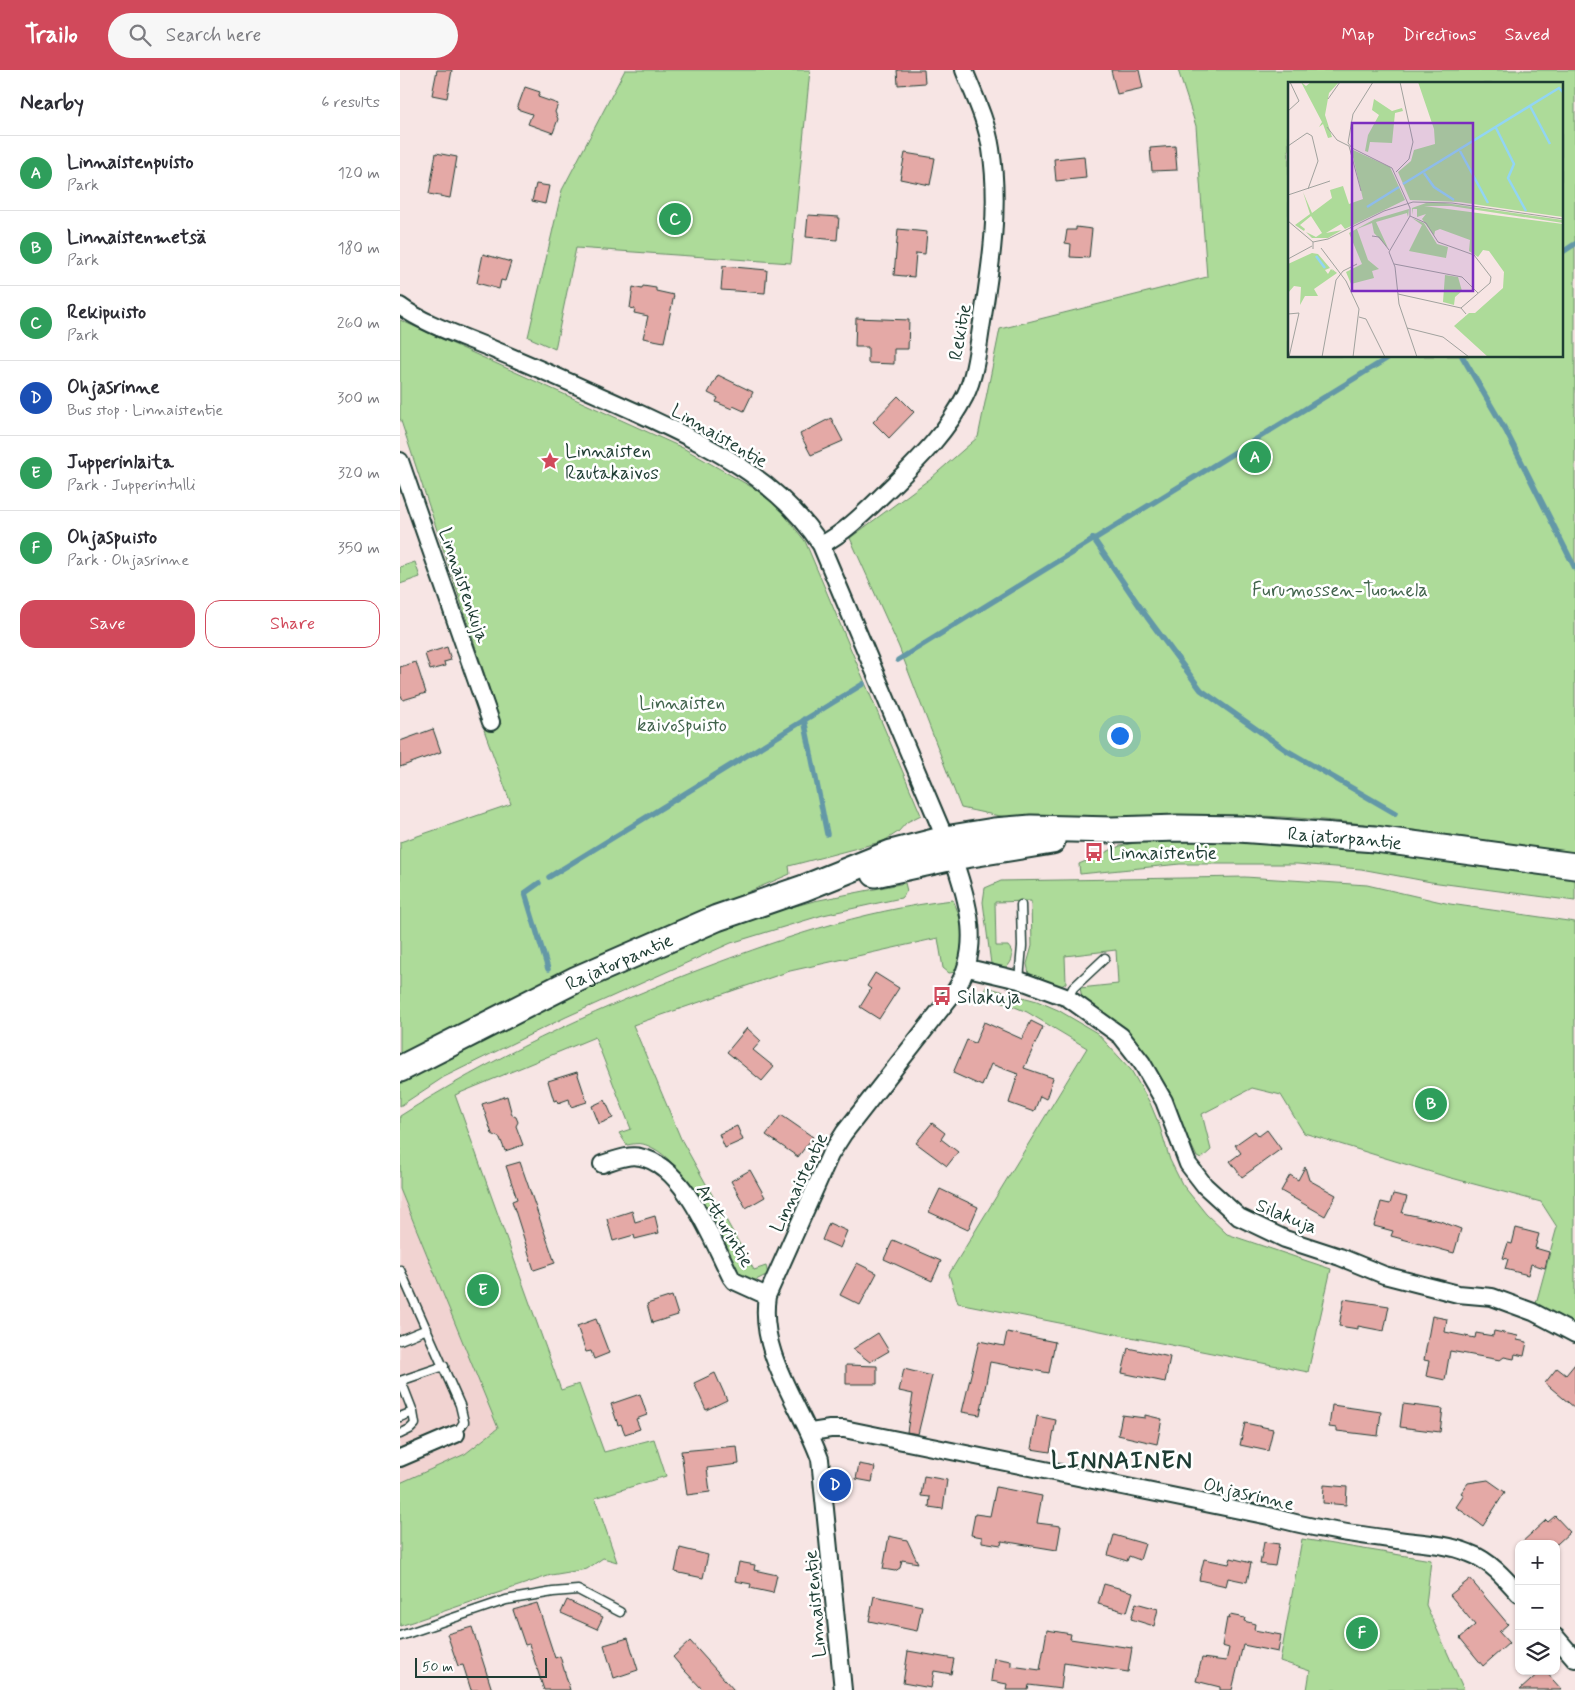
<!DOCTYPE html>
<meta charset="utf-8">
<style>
:root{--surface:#fff;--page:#f7f7f7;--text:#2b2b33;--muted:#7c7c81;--line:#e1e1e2;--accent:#d1495b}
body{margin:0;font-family:Mynerve,sans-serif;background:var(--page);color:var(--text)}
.controls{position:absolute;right:15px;bottom:15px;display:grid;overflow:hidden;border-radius:10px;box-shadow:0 1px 4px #0004}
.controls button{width:45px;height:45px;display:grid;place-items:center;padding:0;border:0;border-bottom:1px solid var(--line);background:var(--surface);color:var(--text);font:25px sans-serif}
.scale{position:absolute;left:15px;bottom:12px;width:132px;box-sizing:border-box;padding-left:5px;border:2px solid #1f3d34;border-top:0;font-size:14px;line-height:18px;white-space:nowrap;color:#1f3d34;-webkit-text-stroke:4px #fff;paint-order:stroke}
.you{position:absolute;left:719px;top:665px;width:18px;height:18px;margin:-12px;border:4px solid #fff;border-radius:50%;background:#1a73e8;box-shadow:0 0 0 8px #1a73e833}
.badge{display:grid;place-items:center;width:32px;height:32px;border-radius:50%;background:var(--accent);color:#fff;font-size:16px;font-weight:700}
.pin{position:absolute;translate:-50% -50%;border:2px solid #fff;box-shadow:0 1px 5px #0006}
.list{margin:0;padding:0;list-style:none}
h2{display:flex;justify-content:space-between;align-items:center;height:65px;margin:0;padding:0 20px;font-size:21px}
h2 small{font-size:16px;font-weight:400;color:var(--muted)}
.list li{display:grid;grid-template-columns:32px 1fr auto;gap:15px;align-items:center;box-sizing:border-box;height:75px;padding:0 20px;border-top:1px solid var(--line)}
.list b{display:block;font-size:19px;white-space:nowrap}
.list p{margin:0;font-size:16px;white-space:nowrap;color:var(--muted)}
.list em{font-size:16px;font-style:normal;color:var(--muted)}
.actions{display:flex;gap:10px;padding:15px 20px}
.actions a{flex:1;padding:11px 0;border:1px solid var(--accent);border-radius:15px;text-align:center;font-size:18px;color:var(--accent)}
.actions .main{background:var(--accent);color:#fff}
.icon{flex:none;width:28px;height:28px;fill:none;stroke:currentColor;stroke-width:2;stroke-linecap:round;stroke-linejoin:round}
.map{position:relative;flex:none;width:1175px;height:1620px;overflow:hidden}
header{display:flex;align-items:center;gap:30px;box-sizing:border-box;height:70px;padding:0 25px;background:var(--accent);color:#fff}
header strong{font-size:24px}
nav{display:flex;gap:28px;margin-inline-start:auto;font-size:18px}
.search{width:350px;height:45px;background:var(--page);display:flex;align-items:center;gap:12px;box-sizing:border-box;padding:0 18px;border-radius:28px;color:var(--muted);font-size:19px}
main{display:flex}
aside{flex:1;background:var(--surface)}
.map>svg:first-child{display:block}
</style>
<header>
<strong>Trailo</strong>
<div class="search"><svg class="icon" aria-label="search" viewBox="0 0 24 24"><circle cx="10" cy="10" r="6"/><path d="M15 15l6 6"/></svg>Search here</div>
<nav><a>Map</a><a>Directions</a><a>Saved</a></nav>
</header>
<main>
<aside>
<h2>Nearby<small>6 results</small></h2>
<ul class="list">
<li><span class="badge" style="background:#2e9e5b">A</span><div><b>Linnaistenpuisto</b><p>Park</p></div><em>120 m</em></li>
<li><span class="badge" style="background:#2e9e5b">B</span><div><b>Linnaistenmetsä</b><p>Park</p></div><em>180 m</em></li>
<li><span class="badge" style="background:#2e9e5b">C</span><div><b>Rekipuisto</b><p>Park</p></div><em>260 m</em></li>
<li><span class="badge" style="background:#1a4fb4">D</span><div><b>Ohjasrinne</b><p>Bus stop · Linnaistentie</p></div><em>300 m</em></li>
<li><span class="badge" style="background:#2e9e5b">E</span><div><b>Jupperinlaita</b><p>Park · Jupperintulli</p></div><em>320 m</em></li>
<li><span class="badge" style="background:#2e9e5b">F</span><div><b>Ohjaspuisto</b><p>Park · Ohjasrinne</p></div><em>350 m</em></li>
</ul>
<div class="actions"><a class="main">Save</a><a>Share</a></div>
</aside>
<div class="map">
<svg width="1175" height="1620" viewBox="0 0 1175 1620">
<rect width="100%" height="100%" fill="#f7e5e4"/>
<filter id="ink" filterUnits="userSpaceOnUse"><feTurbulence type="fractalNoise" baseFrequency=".02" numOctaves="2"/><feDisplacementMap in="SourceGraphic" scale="10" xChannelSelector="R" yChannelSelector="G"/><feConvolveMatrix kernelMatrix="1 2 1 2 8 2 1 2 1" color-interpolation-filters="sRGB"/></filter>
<g filter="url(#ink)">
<path fill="#f1d3d1" d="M0,1119L98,1359L65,1384L0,1413Z"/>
<path fill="#addb99" stroke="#668c66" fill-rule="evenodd" d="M225,0H410L391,193L176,178L155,279L128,267L162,120Z
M778,0H1175V783C1057,767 937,745 818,745C749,744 679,752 610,747C594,746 577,741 561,738L499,577L450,468L531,408L578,367L600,259L807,207L796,56ZM889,14H1161V286H889Z
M0,250L283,378L371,428L405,471L521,745L507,752L498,762L484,771L389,796L390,804L173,897L0,985V772L111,734L84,660L101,654L0,348Z
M15,492L20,507L0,514V497Z
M820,769C940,774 1057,791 1175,808V831L1031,812L961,799L897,794H780L680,804L679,794L720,776L750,770Z
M845,807L967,815L1050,834L1175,852V1259L1135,1237L1157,1157L1141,1132L1044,1106L904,1063L881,1025L852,1018L802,1044L811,1080L801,1089L797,1087L754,997L682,928L680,918L718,914L716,880L665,886L666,913L660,917L629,904L627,894L632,876L631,831L595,832L596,876H608C615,884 613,891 606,898L595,897L591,894L583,832L585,818L601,811Z
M505,813L507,821L501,828L423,845L331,873L166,947L44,1007L0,1036V1009L218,900L318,857L414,831Z
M553,830C566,858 563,873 556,902L549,903L543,898L538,868L390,901L233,955L281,1069L354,1200L366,1196L368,1204L356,1210L336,1206C316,1168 287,1086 243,1074C238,1073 232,1074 227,1075L219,1063L231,1059L195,967L55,1025L161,1320L179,1314L204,1382L254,1369L266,1406L195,1428L217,1492L203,1488L187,1499L151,1505L0,1556V1413L65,1384L98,1358L0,1119V1046C91,988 188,943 288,904C374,871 461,840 553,830Z
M586,917L637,931L658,940L697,963L731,1000L750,1033L760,1057L770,1090L782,1114L806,1144L827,1164L931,1199L908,1302L558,1233L549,1204L687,978L627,942L583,924Z
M902,1469L1031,1490L1026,1535L1064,1620H907L910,1601L880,1591Z"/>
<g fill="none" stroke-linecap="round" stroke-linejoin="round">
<path stroke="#6498a7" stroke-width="5.5" d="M1161,183L1175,174
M1062,286L1106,361L1175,498
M693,468L747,547L801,620L886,680L995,743
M498,590L991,286
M404,649L427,764
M149,807L463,614
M139,813L125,823L148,899"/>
</g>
<path fill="#e4a9a6" stroke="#1f3d34" d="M37,0H52L47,28L32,25Z
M497,0H524L525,13L498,15Z
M711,0H739L743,18L717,24Z
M125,17L140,22L138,27L158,34L155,42L158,49L153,63L128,54L132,44L117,39Z
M775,76L777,100L752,101L750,78Z
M36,83L57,87L50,128L29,124Z
M505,83L535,88L530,115L500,109Z
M684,86L686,108L656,111L654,89Z
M136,114L149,116L145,134L132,131Z
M408,145L439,147L437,170L406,167Z
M676,157L692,159L689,188L670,187L671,174L665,173L667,160H676Z
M498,159L527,162L525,184L516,183L514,207L494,205Z
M83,184L111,192L105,211L101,210L99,219L77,213Z
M323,196L367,200L365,223L321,220Z
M243,216L256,218V221L274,225L264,272L243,268L248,246L234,243L235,239L230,238L233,217L242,219Z
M456,248L509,250L508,279H494V294L468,293V277H455Z
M318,305L353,322L344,341L333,336L332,339L316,332L318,328L308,323Z
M498,326L514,342L489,368L473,352Z
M431,348L443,371L411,385L400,364Z
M47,577L51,590L44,592L45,596L30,600L25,584Z
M16,592L26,623L3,630L0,623V597Z
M33,659L41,682L0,697V671Z
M475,903L499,918L479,949L460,937L471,919L467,916Z
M631,951L643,957L624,998L653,1008L646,1029L640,1026L634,1042L609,1033L618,1004L591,994L582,1016L553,1003L567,970L575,973L584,952L622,969Z
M347,958L361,971L353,980L374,997L362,1011L327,982Z
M177,1002L187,1032L171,1037L169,1029L158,1033L157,1030L154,1031L148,1011Z
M107,1026L112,1045L116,1047L118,1052L116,1056L123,1075L105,1081L100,1068L92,1064L82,1034Z
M205,1030L213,1048L199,1054L192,1036Z
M381,1045L413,1067L398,1087L366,1065Z
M532,1053L545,1063L541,1069L558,1082L547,1096L516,1073Z
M337,1056L343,1070L325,1078L319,1064Z
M867,1060L881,1079L842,1107L830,1091L841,1083L835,1075L855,1061L859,1066Z
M120,1092L155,1193L134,1200L112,1131L117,1129L106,1096Z
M905,1097L909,1110L936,1125L925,1146L881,1121L890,1105L898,1110Z
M350,1100L365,1127L346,1138L331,1111Z
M540,1119L578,1137L568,1160L529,1142Z
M993,1124L1007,1127L1002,1143L1040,1151L1061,1159L1054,1183L991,1166L993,1161L974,1156L981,1132L990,1134Z
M232,1141L235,1152L255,1146L259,1163L235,1169L234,1165L213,1171L207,1149Z
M429,1153L447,1161L440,1178L422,1170Z
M1116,1158L1139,1164L1135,1178L1149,1182L1145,1198L1131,1194L1128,1205L1105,1199L1108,1189L1103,1188L1108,1173L1112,1174Z
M493,1170L541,1191L532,1211L484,1189Z
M457,1193L477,1203L460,1235L440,1225Z
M272,1226L278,1245L252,1253L247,1234Z
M944,1229L989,1236L984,1261L958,1256V1259L939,1256Z
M1032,1246L1047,1249L1045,1262L1075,1268L1076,1263L1093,1266L1094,1261L1118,1266L1117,1270L1127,1272L1124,1286L1115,1284L1114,1289L1104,1287L1100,1290L1050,1281L1045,1310L1026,1306L1029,1291L1024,1290Z
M196,1249L209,1283L194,1289L191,1281L186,1282L177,1256Z
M607,1262L655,1272L649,1303L590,1292L580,1345L562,1342L579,1271L604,1276Z
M478,1263L489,1281L470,1292L453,1279Z
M728,1278L770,1287L765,1312L722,1303Z
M1175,1294V1338L1145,1313L1157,1298L1166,1305Z
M446,1295L477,1296V1314H446Z
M504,1299L532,1306L518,1364L507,1362L513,1324L499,1321Z
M315,1303L327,1330L306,1340L294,1313Z
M240,1324L247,1345L236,1349L240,1359L225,1364L221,1354L218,1355L211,1334Z
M1003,1334L1043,1339L1040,1362L1000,1357Z
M932,1335L981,1342L978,1366L937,1361V1358L929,1357Z
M722,1345L745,1348V1345L762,1349L757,1374L718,1365Z
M637,1346L656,1350L650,1382L631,1379Z
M845,1353L873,1359L868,1381L840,1375Z
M337,1376L339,1394L307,1398L310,1422L287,1425L281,1381Z
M459,1394L475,1397L472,1412L456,1409Z
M524,1406L547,1410L543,1439L529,1437L530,1427L521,1426Z
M1088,1410L1105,1422L1083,1456L1056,1437L1064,1425L1061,1423L1068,1413Z
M924,1415L947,1417L946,1435L923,1433Z
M596,1417L642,1426L637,1453L661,1456L657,1480L602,1471L601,1475L582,1472V1467L571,1465L575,1444L590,1446Z
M1155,1446L1170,1462L1157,1474H1120L1146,1450L1148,1452Z
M714,1465L745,1474L740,1490L729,1486L727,1491L708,1485Z
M489,1466L507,1470L518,1493L502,1490L500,1498L495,1501L483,1499Z
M864,1472L879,1474L875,1496L860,1494Z
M280,1478L308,1485L303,1508L275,1502Z
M831,1488L851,1493L847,1512L828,1508L826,1516L799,1510L804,1489L829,1494Z
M339,1492L355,1495L354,1500L377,1505L373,1523L350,1518L351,1514L335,1511Z
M1070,1509L1108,1554L1099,1562L1109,1573L1083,1596L1060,1568L1075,1555L1050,1525Z
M704,1514L733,1522L727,1542L698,1534Z
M474,1526L522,1536L517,1561L469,1551Z
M167,1530L203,1547L197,1559L161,1543Z
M137,1533L155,1588L160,1586L170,1620H144L129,1574L125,1575L113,1540Z
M736,1533L758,1539L754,1556L731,1549Z
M830,1545L845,1548L844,1551L855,1554L854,1560L881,1565L878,1582L843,1575L832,1620H820V1617L796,1611L802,1588L826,1591L829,1578L822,1576L827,1548L829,1549Z
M72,1557L92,1620H71L63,1595L58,1596L47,1564Z
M647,1560L671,1564L670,1569L732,1578L728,1602L664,1592L661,1619L629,1615L628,1620H606L607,1614L591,1611L594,1588L611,1591V1596L640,1600Z
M228,1568L238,1600L214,1608L204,1575Z
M290,1571L334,1620H303L284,1600L273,1587Z
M508,1581L554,1589L551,1604L534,1601L531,1618L503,1613Z
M1141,1601H1145L1162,1620H1120Z"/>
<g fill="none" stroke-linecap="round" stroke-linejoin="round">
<g stroke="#1f3d34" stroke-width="11">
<path id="lane" d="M619,910L622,876L621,835
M668,928L673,918L705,888
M0,1200L60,1335L64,1352L56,1364
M0,1270L27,1259
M0,1311L44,1296
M0,1347L13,1342L1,1311
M0,1364L10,1359L15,1354L13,1342
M0,1566L106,1530L153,1522L178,1520L220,1542"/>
</g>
<g stroke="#1f3d34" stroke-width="20">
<path id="street" d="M0,236C25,255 68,268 97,281C143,300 189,321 236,342C307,375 377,407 421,475L553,787C568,833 583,877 555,921L444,1063L430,1085L367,1226C358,1285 401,1335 420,1389L443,1620
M0,391L91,652
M421,475C448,461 469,438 491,417C519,389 547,362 565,326C576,304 578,276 582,252C591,196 600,136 591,79C587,52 574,25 564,0
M568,898L619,910L668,928L721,966L742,993L764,1031L788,1094L805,1116L839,1147L885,1169L940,1187L984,1205L1058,1224L1092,1227L1133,1242L1175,1264
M202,1094C213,1091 228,1084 240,1087C284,1095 312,1170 331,1207L334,1211L367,1226
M411,1362L430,1359H444L869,1446C913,1459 953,1464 997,1470C1021,1473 1047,1474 1069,1483C1089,1490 1105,1508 1119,1524
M0,1388L56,1364
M1156,1567L1175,1589"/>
</g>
<g stroke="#1f3d34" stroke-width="29">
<g id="primary">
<path d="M475,804L553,787L652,771"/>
<path id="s1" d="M0,999L177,909L317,848L404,818L491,783L545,769L594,761L631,758L712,760L778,758L839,759L975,769L1175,796"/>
</g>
</g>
<use href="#lane" stroke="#fff" stroke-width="8"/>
<use href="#street" stroke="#fff" stroke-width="16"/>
<use href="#primary" stroke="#fff" stroke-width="25"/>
</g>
</g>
<defs>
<g id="sight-bare" transform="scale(1.5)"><path d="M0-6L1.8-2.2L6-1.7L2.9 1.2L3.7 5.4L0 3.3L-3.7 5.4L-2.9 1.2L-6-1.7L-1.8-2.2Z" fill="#d1495b" stroke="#fff" stroke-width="2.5" paint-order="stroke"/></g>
<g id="bus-bare" transform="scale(1.5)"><path d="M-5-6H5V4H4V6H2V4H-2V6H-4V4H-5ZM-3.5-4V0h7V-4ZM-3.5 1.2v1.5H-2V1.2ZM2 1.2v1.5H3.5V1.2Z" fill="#d1495b" stroke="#fff" stroke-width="2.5" paint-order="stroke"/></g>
</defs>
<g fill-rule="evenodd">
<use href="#sight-bare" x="150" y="391"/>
<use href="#bus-bare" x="694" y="782"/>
<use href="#bus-bare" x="542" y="926"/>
</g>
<g text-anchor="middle" stroke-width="5" stroke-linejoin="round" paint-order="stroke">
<g font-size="19" fill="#1f3d34" stroke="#fff">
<text transform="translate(559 262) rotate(-80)" y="7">Rekitie</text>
<text transform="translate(320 365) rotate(30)" y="7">Linnaistentie</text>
<text transform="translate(65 515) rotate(71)" y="7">Linnaistenkuja</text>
<text dy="7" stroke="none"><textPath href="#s1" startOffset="994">Rajatorpantie</textPath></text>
<text dy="7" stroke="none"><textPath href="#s1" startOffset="244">Rajatorpantie</textPath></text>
<text transform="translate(398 1112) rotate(-64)" y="7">Linnaistentie</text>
<text transform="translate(887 1145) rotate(22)" y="7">Silakuja</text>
<text transform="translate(326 1155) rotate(59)" y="7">Artturintie</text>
<text transform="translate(849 1423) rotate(13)" y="7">Ohjasrinne</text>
<text transform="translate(414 1534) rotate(-95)" y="7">Linnaistentie</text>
</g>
<g font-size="19" fill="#1f3d34" stroke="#fff" text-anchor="start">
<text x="165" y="387">Linnaisten<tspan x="165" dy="22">Rautakaivos</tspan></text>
<text x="709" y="789">Linnaistentie</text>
<text x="557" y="933">Silakuja</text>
</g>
<g font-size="19" fill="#42644d" stroke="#fff">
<text x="940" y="526">Furumossen-Tuomela</text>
<text x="282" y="639">Linnaisten<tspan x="282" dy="22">kaivospuisto</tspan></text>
</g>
<g font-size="24" font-weight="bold" letter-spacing="1" fill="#1f3d34" stroke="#fff">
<text x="722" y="1398">LINNAINEN</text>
</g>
</g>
<g transform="translate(888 12)">
<rect width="275" height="275" fill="#f7e5e4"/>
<path d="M13,0L18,4L23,0H51L41,11L37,33L44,55L40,56L35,42L31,45L34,40ZM130,0H275V135L171,120L122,118L110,90L123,79L126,68L147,62L146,47ZM86,17L104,29L114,26L115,29L107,31L104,61L82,60L80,70L77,69L80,53L91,33L84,28ZM63,67L102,85L117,118L57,147L53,142L38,151L54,148L40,156H24L18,150L28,155L34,151L23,134L12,143L17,147L16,149L7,143L22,132L15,110L24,131L44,116L42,108L55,104L61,122L75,117ZM138,121H157L275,138V141L163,124H136L275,142V275H200L166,244L181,231H187L215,206L216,190L201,169L195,168L190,175L181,169L182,158L152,147L147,149L146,154L134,137L138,132L129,135V127H125V133L124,126ZM121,127L120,135L119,131L88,140L100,166L86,151L84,141L69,147L80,178L91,187L84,189L86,196L63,202L58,190L74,182L61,151L87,137ZM124,136L136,141L149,162L160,165L158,176L121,169L134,143ZM24,171L30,172L42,186L37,188L40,192L43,187L45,189L44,187L49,191L26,207L30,214H17L12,223L13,205L6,204L0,211V182ZM157,193L170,195L174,209L167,215L166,223L155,220Z" fill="#addb99"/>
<path fill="none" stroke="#92d5f3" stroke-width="2.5" d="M242,24L262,62M208,46L226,82L220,96L238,129M172,69L200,121M136,91L146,105L166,118M115,102L271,6L275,10M79,125L111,105M28,174L37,186"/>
<path fill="none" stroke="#a1a29e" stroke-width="1" d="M85,0L65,32L60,61L64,66L104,86L122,126V134L101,170L107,185L111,222L129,275M40,17L52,0M0,29L11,19L2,0M39,45L49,58L61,64L73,109M0,64L19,51L24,54L30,79L20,107M108,90L121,77L125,60L112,0M0,113L42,99M122,134L138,141L150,160L186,173L203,195L202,201L173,226M0,139L25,160M84,154L91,155L101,168M33,166L58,199L71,227L65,275M25,167V160L40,157L96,129L125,120L164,121L275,137M0,177L24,164M106,182L174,195L190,211M110,212L173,226L178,232M0,232L11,231L1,275M71,235L78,237L97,275M119,246L155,255L181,275M34,275L48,198L55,189L69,182"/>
<path fill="#7b2cbf" fill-opacity="0.15" stroke="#7b2cbf" stroke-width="2.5" d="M64,41H185V209H64Z"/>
<rect width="275" height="275" fill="none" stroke="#1f3d34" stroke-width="2.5"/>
</g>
</svg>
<div class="controls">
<button>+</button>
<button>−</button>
<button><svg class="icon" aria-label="layers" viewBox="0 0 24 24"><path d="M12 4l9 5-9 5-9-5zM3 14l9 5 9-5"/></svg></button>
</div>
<div class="scale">50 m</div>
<div class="you"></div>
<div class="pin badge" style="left:855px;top:387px;background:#2e9e5b">A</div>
<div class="pin badge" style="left:1031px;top:1034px;background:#2e9e5b">B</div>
<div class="pin badge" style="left:275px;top:149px;background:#2e9e5b">C</div>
<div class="pin badge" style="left:435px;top:1415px;background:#1a4fb4">D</div>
<div class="pin badge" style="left:83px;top:1220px;background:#2e9e5b">E</div>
<div class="pin badge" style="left:962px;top:1563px;background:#2e9e5b">F</div>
</div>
</main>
